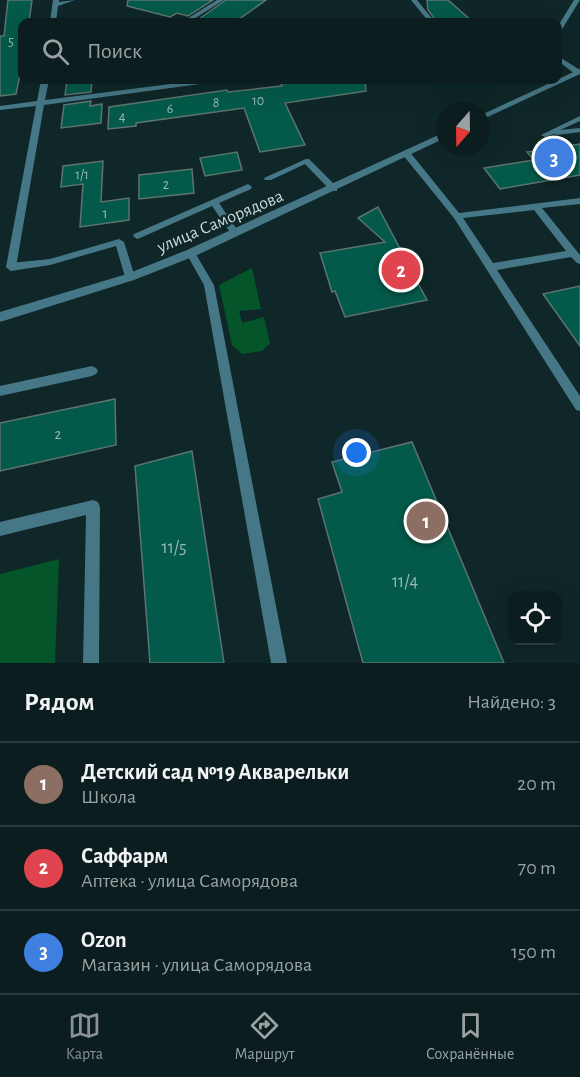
<!DOCTYPE html>
<html lang="ru">
<meta charset="utf-8">
<style>
:root{--surface:#0b1d1e;--page:#192a2b;--text:#f1f3f6;--muted:#9aa2a4;--line:#2b3b3c;--accent:#8c9099}
body{margin:0;font-family:"Alegreya Sans",sans-serif;background:var(--page);color:var(--text)}
.controls{position:absolute;right:18px;bottom:18px;display:grid;overflow:hidden;border-radius:12px;box-shadow:0 6px 24px #0002}
.controls button{width:54px;height:54px;display:grid;place-items:center;padding:0;border:0;border-bottom:2px solid var(--line);background:var(--surface);color:var(--text);font:30px sans-serif}
.compass{position:absolute;left:436px;top:102px;width:54px;height:54px;border-radius:50%;background:var(--surface);box-shadow:0 6px 24px #0002;rotate:200deg}
.you{position:absolute;left:357px;top:453px;width:21px;height:21px;margin:-15px;border:4px solid #fff;border-radius:50%;background:#1a73e8;box-shadow:0 0 0 9px #1a73e833}
.badge{display:grid;place-items:center;width:39px;height:39px;border-radius:50%;background:var(--accent);color:#fff;font-size:20px;font-weight:700}
.pin{position:absolute;translate:-50% -50%;border:3px solid #fff;box-shadow:0 2px 6px #0006}
.list{margin:0;padding:0;list-style:none}
h2{display:flex;justify-content:space-between;align-items:center;height:78px;margin:0;padding:0 24px;font-size:26px}
h2 small{font-size:20px;font-weight:400;color:var(--muted)}
.list li{display:grid;grid-template-columns:39px 1fr auto;gap:18px;align-items:center;box-sizing:border-box;height:84px;padding:0 24px;border-top:2px solid var(--line)}
.list b{display:block;font-size:22px;white-space:nowrap}
.list p{margin:0;font-size:20px;white-space:nowrap;color:var(--muted)}
.list em{font-size:20px;font-style:normal;color:var(--muted)}
.icon{flex:none;width:33px;height:33px;fill:none;stroke:currentColor;stroke-width:2;stroke-linecap:round;stroke-linejoin:round}
.map{position:relative;flex:none;width:580px;height:663px;overflow:hidden}
.search{position:absolute;background:var(--surface);box-shadow:0 6px 24px #0002;left:18px;right:18px;top:18px;height:66px;display:flex;align-items:center;gap:15px;box-sizing:border-box;padding:0 21px;border-radius:12px;color:var(--muted);font-size:22px}
.sheet{height:330px;background:var(--surface)}
nav{display:flex;justify-content:space-around;align-items:center;box-sizing:border-box;height:84px;border-top:2px solid var(--line);background:var(--surface);font-size:16px;color:var(--muted)}
nav a{display:grid;justify-items:center;gap:3px}
nav .on{color:var(--accent)}
.map>svg:first-child{display:block}
</style>
<div class="map">
<svg width="580" height="663" viewBox="0 0 580 663">
<rect width="100%" height="100%" fill="#0f2728"/>
<path fill="#045529" d="M252,268L261,309L239,311L242,323L264,317L270,343L262,351L242,354L232,345L219,285Z
M59,559L55,663H0V574Z"/>
<path fill="#045a4a" stroke="#5c746d" stroke-width="1.5" d="M8,0H32L29,22H22V65L16,94L0,96V36H4Z
M128,0H213L188,16L177,13L170,17L127,6Z
M226,0H266L235,22H215L199,19Z
M427,0H448L473,22H437L428,10Z
M67,80H92L91,92L65,95Z
M311,80H365L366,91L285,103L305,145L260,152L244,108L136,123V126L108,129L109,107L227,90L228,92L282,86L281,84Z
M91,101L90,106L102,104L101,123L61,128L64,105Z
M580,144V175L500,189L484,168L534,160L527,152Z
M237,152L242,170L205,176L200,158Z
M103,161L101,202L129,198V220L80,227L83,184L61,187L63,166Z
M192,169L194,193L139,199V175Z
M378,207L406,260H409L417,276H414L427,300L345,317L335,291L332,292L320,253L385,242L358,218Z
M580,286V346L543,294Z
M115,399L116,445L0,471V423Z
M412,442L504,663H363L318,499L342,492L332,462Z
M192,451L224,663H150L135,466Z"/>
<g fill="none" stroke-linecap="round" stroke-linejoin="round">
<path fill="#467786" fill-rule="evenodd" d="M580,116V121L560,130L580,128V132L557,135L554,134L545,137L541,135Z
M403,151H409L459,213L580,198V204L542,208L580,255V264L577,263L571,257L497,270L580,396V411L576,410L454,218L403,155ZM534,210L566,251L493,263L463,218Z
M306,159H309L337,187V191H331L305,164L271,180H265L264,178Z
M248,184L252,187L251,189L219,203L238,231V235H232L212,206L140,238L137,239L133,236L134,234Z
M119,239L124,242L135,277L130,281L125,277L116,246L50,265L11,271L6,267L11,263L50,259Z
M191,250L194,251L214,285L287,663H271L204,285L186,253Z
M92,366L96,368L98,371L96,374L92,376L0,396V386Z
M93,500L98,502L100,507L99,663H83L86,515L0,536V522Z"/>
<path fill="#467786" fill-rule="evenodd" d="M53,0H59V2L75,0L58,6L56,22H50Z
M217,0H224L189,22H182Z
M411,0H417L435,22H429Z
M574,0H580L561,31L558,33V26Z
M558,56L580,70V74H575L558,61Z
M41,80H49L45,100L202,80H219L215,82L44,105L16,267L11,271L6,267L36,106L0,110V106L37,101Z"/>
<path fill="#467786" fill-rule="evenodd" d="M580,69V74L481,120V115Z
M445,132V138L195,256L134,280L0,322V312L127,274L187,250Z"/>
</g>
<g text-anchor="middle" stroke-width="4.5" stroke-linejoin="round" paint-order="stroke">
<g font-size="14" fill="#98b8b4">
<text x="11" y="46">5</text>
<text x="258" y="105">10</text>
<text x="216" y="107">8</text>
<text x="170" y="113">6</text>
<text x="122" y="121">4</text>
<text x="82" y="179">1/1</text>
<text x="166" y="189">2</text>
</g>
<g font-size="15" fill="#98b8b4">
<text x="105" y="218">1</text>
<text x="58" y="439">2</text>
</g>
<g font-size="18" fill="#c9d7d7" stroke="#0f2728">
<text transform="translate(220 221) rotate(-23)" y="6">улица Саморядова</text>
</g>
<g font-size="18" fill="#98b8b4">
<text x="174" y="553">11/5</text>
<text x="405" y="587">11/4</text>
</g>
</g>
</svg>
<div class="controls">
<button><svg class="icon" aria-label="locate" viewBox="0 0 24 24"><circle cx="12" cy="12" r="6"/><path d="M12 2v4M12 18v4M2 12h4M18 12h4"/></svg></button>
</div>
<svg class="compass" viewBox="-18 -18 36 36"><path d="M0-13l5 13h-10z" fill="#e53935"/><path d="M0 13l5-13h-10z" fill="#9aa2a4"/></svg>
<div class="you"></div>
<div class="pin badge" style="left:426px;top:521px;background:#8d6e63">1</div>
<div class="pin badge" style="left:401px;top:270px;background:#e0444e">2</div>
<div class="pin badge" style="left:554px;top:158px;background:#3f7fe0">3</div>
<div class="search"><svg class="icon" aria-label="search" viewBox="0 0 24 24"><circle cx="10" cy="10" r="6"/><path d="M15 15l6 6"/></svg>Поиск</div>
</div>
<section class="sheet">
<h2>Рядом<small>Найдено: 3</small></h2>
<ul class="list">
<li><span class="badge" style="background:#8d6e63">1</span><div><b>Детский сад №19 Акварельки</b><p>Школа</p></div><em>20 m</em></li>
<li><span class="badge" style="background:#e0444e">2</span><div><b>Саффарм</b><p>Аптека · улица Саморядова</p></div><em>70 m</em></li>
<li><span class="badge" style="background:#3f7fe0">3</span><div><b>Ozon</b><p>Магазин · улица Саморядова</p></div><em>150 m</em></li>
</ul>
</section>
<nav>
<a class="on"><svg class="icon" aria-label="map" viewBox="0 0 24 24"><path d="M3 6l6-2 6 2 6-2v14l-6 2-6-2-6 2zM9 4v14M15 6v14"/></svg>Карта</a>
<a><svg class="icon" aria-label="directions" viewBox="0 0 24 24"><path d="M12 3l9 9-9 9-9-9zM9 14v-3h6M13 9l2 2-2 2"/></svg>Маршрут</a>
<a><svg class="icon" aria-label="saved" viewBox="0 0 24 24"><path d="M7 4h10v16l-5-4-5 4z"/></svg>Сохранённые</a>
</nav>
